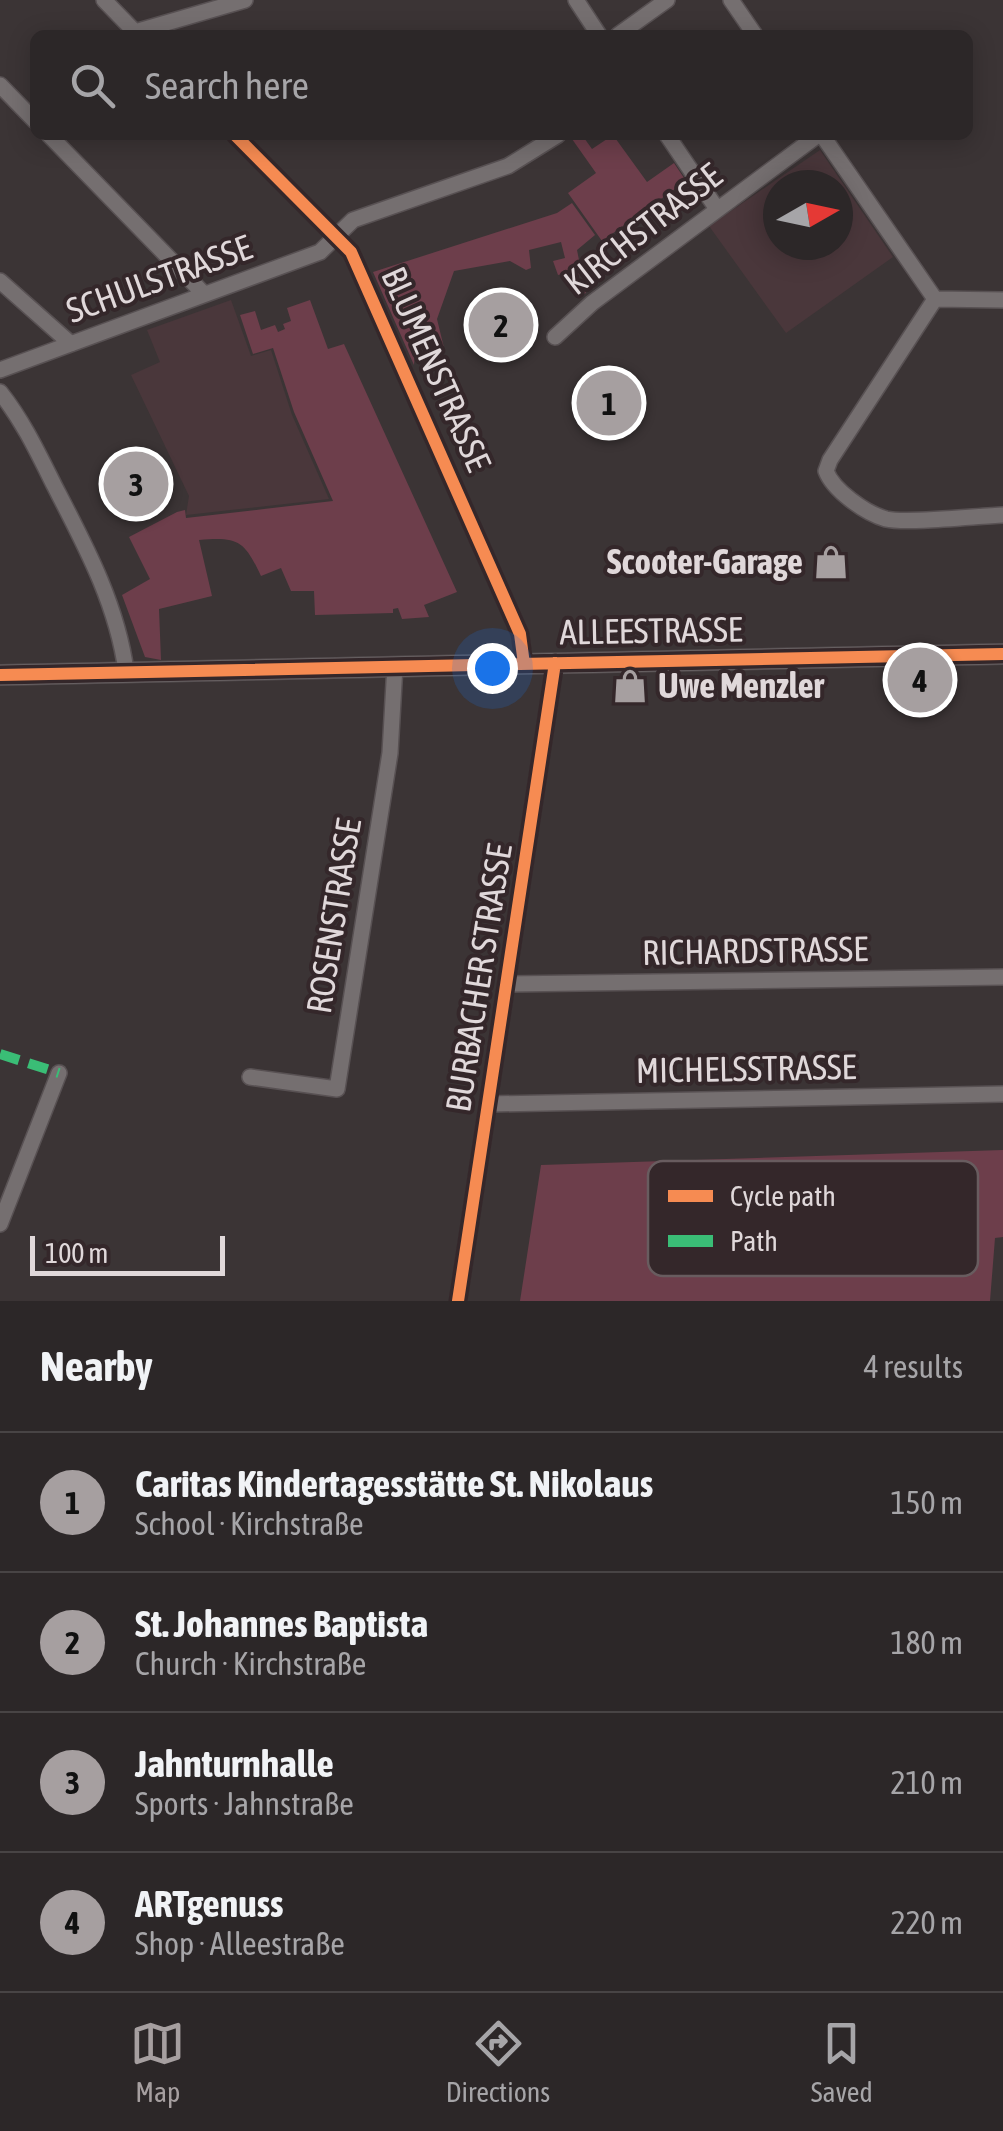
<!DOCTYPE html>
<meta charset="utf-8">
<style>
:root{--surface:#2c2728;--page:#342f30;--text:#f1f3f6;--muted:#a6a5a8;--line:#484445;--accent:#a69fa0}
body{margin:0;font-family:"Asap Condensed",sans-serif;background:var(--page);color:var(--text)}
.compass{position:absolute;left:763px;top:170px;width:90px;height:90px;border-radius:50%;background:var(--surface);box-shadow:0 5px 25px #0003;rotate:81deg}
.scale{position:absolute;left:30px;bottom:25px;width:195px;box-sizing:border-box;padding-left:10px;border:5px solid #e0d8da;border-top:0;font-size:28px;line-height:35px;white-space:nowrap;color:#e0d8da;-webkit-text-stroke:8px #34272a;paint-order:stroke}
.you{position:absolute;left:492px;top:668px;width:35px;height:35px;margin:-25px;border:8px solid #fff;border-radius:50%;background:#1a73e8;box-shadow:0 0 0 15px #1a73e833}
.badge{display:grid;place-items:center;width:65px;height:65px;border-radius:50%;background:var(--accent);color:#111;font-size:32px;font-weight:700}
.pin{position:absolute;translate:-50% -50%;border:5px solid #fff;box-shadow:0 2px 10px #0006}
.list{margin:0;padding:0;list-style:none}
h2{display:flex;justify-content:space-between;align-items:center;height:130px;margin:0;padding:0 40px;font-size:42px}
h2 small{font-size:32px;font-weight:400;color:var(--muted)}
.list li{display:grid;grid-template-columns:65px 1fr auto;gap:30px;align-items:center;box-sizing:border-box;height:140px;padding:0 40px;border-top:2px solid var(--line)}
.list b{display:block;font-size:38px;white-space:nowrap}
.list p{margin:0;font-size:32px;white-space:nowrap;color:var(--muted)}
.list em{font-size:32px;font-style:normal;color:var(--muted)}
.icon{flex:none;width:55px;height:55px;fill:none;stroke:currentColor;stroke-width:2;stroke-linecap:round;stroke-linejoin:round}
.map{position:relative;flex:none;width:1003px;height:1301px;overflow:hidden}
.search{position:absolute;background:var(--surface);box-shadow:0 5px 25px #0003;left:30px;right:30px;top:30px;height:110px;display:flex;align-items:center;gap:25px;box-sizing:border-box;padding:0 35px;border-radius:15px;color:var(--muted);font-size:38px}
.sheet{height:690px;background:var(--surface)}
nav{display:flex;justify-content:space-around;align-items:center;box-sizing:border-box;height:140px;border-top:2px solid var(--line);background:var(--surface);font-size:28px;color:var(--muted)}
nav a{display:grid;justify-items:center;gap:5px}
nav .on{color:var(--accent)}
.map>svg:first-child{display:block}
</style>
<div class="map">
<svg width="1003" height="1301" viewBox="0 0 1003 1301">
<rect width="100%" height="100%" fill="#3b3435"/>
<path fill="#4a373b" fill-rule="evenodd" d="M820,150L893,257L786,333L709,226ZM778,185H838V245H778Z
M231,300L251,356L271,350L292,415L329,499L186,515L189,496L131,375L160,362L147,330Z"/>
<path fill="#6d3e4b" d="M577,135H582L592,149L613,135L647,182L674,163L686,181L602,241L568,193L596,173L572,139Z
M572,203L595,235L577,250L579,260L574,264L580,274L576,277L586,293L581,295L566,273L558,275L553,261L565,258L561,242L529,250L531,268L526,270L510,261L454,271L437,319L445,352L438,350L430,341L421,342L415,351L414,365L373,272L557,213Z
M310,300L328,349L344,344L457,592L424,605L429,617L402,619L398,608L393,609V613L315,615L314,591H291L281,568L261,576C244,540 238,537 199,540L212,596L159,609L161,660L145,657L122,595L150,579L129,537L177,512L185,510L186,518L333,501L294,412L273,348L253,354L240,315L255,311L261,330L275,325L278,332L285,329L283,324L291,321L287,308Z
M1003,1150V1237L995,1238L990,1301H520L541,1165Z"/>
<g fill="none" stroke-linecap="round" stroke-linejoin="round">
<g stroke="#585153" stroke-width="18">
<path id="minor" d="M104,0L138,35
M576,0L599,35
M731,0L755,35
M135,32L245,0
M618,35L667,0
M0,85L35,121
M49,135L204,294
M235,135L351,252L520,634L524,664
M667,135L717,209
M822,135L935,299
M0,281L71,344
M935,299L830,460L826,471C833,490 865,513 886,519C907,524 977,516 1003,515
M935,299L1003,300
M555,337L592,303L818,135
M0,370L320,252L353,220L508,166L558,135
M0,392C23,421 38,453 54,485C85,545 117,604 126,671
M508,984L1003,977
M250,1077L337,1089L390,753L395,665
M490,1104L1003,1094
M0,1224L59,1073
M458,1301L555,663"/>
</g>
<g stroke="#585153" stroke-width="22">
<path id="tertiary" d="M0,675L1003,654"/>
</g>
<use href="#minor" stroke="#756f70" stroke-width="15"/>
<use href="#tertiary" stroke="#756f70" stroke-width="20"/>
<path stroke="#3abd76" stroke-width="10" stroke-dasharray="20 10" stroke-linecap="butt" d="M0,1054L59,1073"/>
<g stroke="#34272a" stroke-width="19">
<path id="cycleway" d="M235,135L351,252L520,634L524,664
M0,675L1003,654
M458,1301L555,663"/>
</g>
<use href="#cycleway" stroke="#f68b52" stroke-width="12"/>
</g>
<defs>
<g id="shop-bare" transform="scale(2.7)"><path d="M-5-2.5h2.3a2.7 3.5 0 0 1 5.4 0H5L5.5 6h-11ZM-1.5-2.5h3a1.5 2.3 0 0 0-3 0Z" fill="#a69fa0" stroke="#34272a" stroke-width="2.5" paint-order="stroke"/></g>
</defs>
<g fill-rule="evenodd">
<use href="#shop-bare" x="831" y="562"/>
<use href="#shop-bare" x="630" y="686"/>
</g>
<g text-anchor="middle" stroke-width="8" stroke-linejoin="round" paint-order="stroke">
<g font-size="35" fill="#e0d8da" stroke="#34272a">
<text transform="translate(643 229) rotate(-38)" y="12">KIRCHSTRASSE</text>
<text transform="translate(159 279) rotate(-20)" y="12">SCHULSTRASSE</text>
<text transform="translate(436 369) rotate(66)" y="12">BLUMENSTRASSE</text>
<text transform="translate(651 631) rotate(-1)" y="12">ALLEESTRASSE</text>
<text transform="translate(334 916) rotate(-81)" y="12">ROSENSTRASSE</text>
<text transform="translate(755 951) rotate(-1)" y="12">RICHARDSTRASSE</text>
<text transform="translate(479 978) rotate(-81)" y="12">BURBACHER STRASSE</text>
<text transform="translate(746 1069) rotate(-1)" y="12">MICHELSSTRASSE</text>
</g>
<g font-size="35" font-weight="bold" fill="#e0d8da" stroke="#34272a" text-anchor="end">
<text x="803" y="574">Scooter-Garage</text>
<text x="658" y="698" text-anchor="start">Uwe Menzler</text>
</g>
</g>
<rect x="648" y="1161" width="330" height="115" rx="15" fill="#34272a" stroke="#685c5f" stroke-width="2.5"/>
<rect x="668" y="1190" width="45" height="12" fill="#f68b52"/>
<rect x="668" y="1235" width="45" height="12" fill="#3abd76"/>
<g font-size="28" fill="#e0d8da">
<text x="730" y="1206">Cycle path</text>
<text x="730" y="1251">Path</text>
</g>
</svg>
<svg class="compass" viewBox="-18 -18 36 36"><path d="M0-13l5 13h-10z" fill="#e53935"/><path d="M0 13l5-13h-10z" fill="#a6a5a8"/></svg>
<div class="scale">100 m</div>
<div class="you"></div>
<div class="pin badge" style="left:609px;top:403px">1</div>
<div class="pin badge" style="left:501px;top:325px">2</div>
<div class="pin badge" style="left:136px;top:484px">3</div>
<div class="pin badge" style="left:920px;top:680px">4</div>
<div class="search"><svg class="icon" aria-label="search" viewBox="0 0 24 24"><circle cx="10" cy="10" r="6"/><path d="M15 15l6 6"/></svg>Search here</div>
</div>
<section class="sheet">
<h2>Nearby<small>4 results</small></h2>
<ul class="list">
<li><span class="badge">1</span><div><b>Caritas Kindertagesstätte St. Nikolaus</b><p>School · Kirchstraße</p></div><em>150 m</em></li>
<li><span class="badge">2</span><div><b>St. Johannes Baptista</b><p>Church · Kirchstraße</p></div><em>180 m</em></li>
<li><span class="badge">3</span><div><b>Jahnturnhalle</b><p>Sports · Jahnstraße</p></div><em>210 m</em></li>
<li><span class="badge">4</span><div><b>ARTgenuss</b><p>Shop · Alleestraße</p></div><em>220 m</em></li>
</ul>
</section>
<nav>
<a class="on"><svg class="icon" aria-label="map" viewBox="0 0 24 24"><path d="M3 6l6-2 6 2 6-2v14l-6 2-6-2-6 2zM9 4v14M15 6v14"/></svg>Map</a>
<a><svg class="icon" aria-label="directions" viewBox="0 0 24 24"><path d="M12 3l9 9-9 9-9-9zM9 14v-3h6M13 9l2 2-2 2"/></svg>Directions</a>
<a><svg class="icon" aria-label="saved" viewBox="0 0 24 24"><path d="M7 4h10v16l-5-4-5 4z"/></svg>Saved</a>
</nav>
